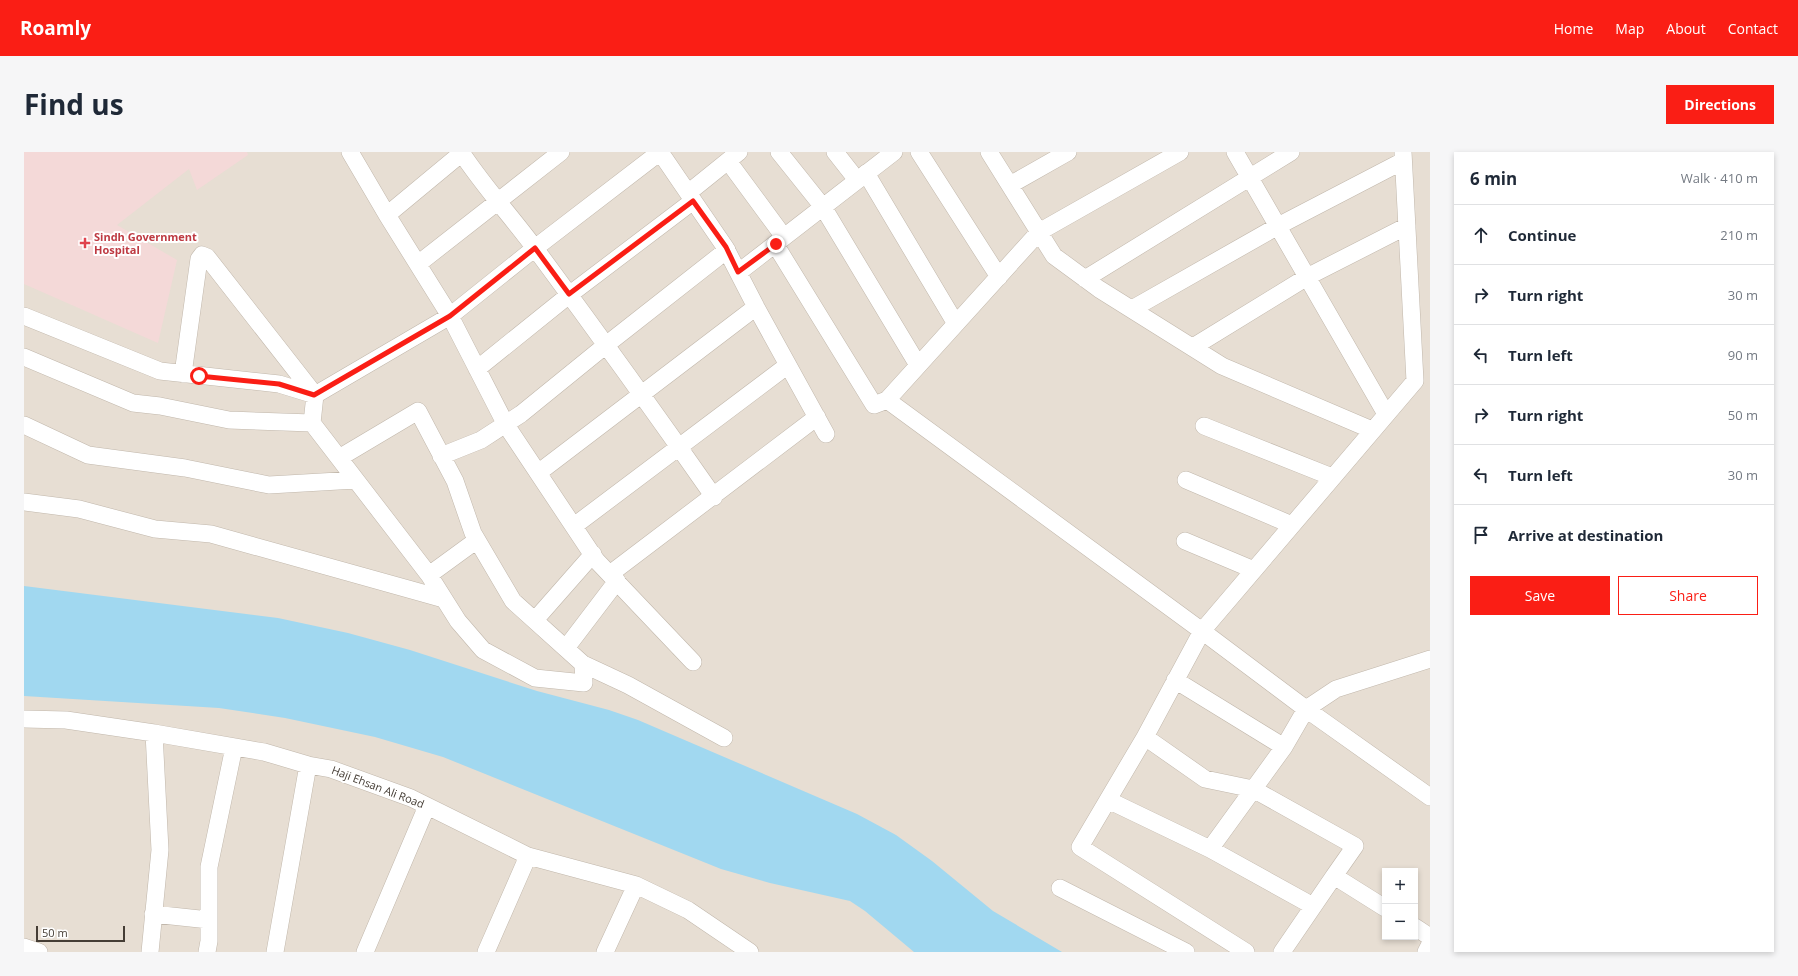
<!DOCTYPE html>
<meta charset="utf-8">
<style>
:root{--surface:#fff;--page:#f6f6f7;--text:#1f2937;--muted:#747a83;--line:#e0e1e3;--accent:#fa1e15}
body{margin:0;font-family:"Open Sans",sans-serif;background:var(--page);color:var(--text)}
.controls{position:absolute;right:12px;bottom:12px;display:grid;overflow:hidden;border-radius:0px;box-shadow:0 2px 6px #0003}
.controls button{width:36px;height:36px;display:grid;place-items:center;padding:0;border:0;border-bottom:1px solid var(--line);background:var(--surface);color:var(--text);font:20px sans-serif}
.scale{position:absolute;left:12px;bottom:10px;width:89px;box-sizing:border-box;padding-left:4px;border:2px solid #453d35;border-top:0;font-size:11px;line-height:14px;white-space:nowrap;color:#453d35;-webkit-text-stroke:3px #fff;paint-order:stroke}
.stop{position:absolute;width:12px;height:12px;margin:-9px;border:3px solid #fa1e15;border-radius:50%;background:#fff}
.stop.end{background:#fa1e15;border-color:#fff;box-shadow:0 1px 4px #0008}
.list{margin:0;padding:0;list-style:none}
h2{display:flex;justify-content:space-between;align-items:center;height:52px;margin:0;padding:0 16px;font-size:17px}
h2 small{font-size:13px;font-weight:400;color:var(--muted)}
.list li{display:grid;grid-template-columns:26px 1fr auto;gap:12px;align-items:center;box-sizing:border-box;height:60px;padding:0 16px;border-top:1px solid var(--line)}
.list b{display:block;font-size:15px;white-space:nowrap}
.list em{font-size:13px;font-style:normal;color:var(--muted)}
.actions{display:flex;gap:8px;padding:12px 16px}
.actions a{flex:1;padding:9px 0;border:1px solid var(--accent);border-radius:0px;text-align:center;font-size:14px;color:var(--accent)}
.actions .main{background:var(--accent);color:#fff}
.icon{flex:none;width:22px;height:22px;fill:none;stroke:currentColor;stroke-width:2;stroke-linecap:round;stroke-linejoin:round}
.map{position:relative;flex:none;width:1406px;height:800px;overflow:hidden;border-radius:0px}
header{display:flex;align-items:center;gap:24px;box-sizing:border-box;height:56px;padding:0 20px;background:var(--accent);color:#fff}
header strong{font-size:19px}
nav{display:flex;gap:22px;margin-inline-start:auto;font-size:14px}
.intro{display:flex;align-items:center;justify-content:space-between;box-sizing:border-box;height:96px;padding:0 24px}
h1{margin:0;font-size:28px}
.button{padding:10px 18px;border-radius:0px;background:var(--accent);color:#fff;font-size:14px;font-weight:700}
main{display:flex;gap:24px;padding:0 24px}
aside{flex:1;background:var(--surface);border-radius:0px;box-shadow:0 2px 6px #0003}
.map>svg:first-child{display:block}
</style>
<header>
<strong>Roamly</strong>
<nav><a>Home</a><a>Map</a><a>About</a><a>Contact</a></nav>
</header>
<div class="intro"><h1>Find us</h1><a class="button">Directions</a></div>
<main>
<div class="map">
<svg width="1406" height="800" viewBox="0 0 1406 800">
<rect width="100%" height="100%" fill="#f3ede5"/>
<path fill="#e7ded3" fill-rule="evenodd" d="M0,0H1406V800H0ZM1361,719H1391V785H1361Z"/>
<path fill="#f4d9d8" d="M0,0H223L224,3L173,38L165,17L93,73L153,108L134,191L0,132Z"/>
<path fill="#a1d8f0" d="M0,434L254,466L324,481L386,498L513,539L585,558L614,568L833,662L872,683L908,709L969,759L1038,800H890L841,759L826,749L746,731L697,717L419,605L351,585L261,566L195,556L0,544Z"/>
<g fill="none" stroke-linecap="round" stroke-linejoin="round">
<g stroke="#c1b7ab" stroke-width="18">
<path id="minor" d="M326,0L363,63L426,164L482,273L572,408L669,510
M437,0C460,35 488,65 513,99C573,180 632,262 690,345
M636,0L701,95L732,155L802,282
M755,0L799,55L894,213
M811,0L833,28
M895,0L975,125
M965,0L1030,104L1075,137L1198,214L1348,278
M1211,0L1362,262
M704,9L760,85
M842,21L932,172
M986,33L1044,0
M664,41L715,0
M363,63L439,0
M751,92L850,253L863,248
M394,112L537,0
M715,120L870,0
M1061,127L1267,0
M1108,157L1254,74L1379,9
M0,164L136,219L255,232L291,243L426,164L511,96L636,0
M1169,195L1283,125L1383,74
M0,205L109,251L136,254L205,268L288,271L405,423L434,469L459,498L511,526L560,531L559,512L489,449L449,381L431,329L394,259L315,306
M453,217L545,143L669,49
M159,222L175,107L178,103L183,105L291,243L288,271
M0,273L64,303L161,316L245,333L332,328
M1180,274L1308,325
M417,304L457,288L497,262L582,193L703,98
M514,321L732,155
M1162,328L1268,373
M0,350L55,357L131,377L187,382L420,447
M550,374L764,213
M1161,389L1230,418
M586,422L793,265
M405,423L453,388
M511,468L569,402
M542,496L593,429
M1406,507L1312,537L1282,557L1406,645
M559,512L604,533L700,586
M1151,528L1260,595
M0,567L42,568L130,581L240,600L284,613L307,617L387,646L504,704L612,733L664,758L726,800
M1121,585L1178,479L863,248L1015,80L1156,0
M1084,648L1186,697L1289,754
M1186,697L1260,595L1282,557L1178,479L1391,229L1379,0
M1036,736L1162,800
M129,762L185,768
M1391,775L1406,785
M0,795L15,800
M126,800L136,698L130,581
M183,800L185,789V715L210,595
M251,800L284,613
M341,800L403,654
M462,800L504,704
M581,800L612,733
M1222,800L1056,695L1121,585L1181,627L1229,637L1331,694L1310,724L1361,756
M1258,800L1310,724
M1402,800L1406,792"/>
</g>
<use href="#minor" stroke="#fff" stroke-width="17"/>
</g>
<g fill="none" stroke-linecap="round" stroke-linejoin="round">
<path stroke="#fa1e15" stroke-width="5" d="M175,224L255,232L290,243L426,164L511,96L545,142L669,49L702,95L714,120L752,92"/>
</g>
<path fill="#e0444e" stroke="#fff" stroke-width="1.5" d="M59 85h4v4h4v4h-4v4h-4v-4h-4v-4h4z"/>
<g text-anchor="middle" stroke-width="4" stroke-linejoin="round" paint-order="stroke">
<g font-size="11" font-weight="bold" fill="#be3a42" stroke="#fff" text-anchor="start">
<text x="70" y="89">Sindh Government<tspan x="70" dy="13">Hospital</tspan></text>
</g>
<g font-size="11" fill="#453d35" stroke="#fff">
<text transform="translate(354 635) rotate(21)" y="4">Haji Ehsan Ali Road</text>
</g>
</g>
</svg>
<div class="controls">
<button>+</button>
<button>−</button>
</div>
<div class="scale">50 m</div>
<div class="stop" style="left:175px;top:224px"></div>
<div class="stop end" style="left:752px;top:92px"></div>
</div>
<aside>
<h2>6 min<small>Walk · 410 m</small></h2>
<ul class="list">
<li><svg class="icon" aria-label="ahead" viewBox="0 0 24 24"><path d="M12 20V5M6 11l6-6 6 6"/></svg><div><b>Continue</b></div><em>210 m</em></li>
<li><svg class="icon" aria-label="right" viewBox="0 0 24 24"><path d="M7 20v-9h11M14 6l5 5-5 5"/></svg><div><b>Turn right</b></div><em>30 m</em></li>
<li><svg class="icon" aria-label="left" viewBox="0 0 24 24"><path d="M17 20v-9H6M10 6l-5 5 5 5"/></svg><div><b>Turn left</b></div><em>90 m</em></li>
<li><svg class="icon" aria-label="right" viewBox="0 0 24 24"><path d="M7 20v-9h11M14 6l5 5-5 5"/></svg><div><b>Turn right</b></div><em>50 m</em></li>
<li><svg class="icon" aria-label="left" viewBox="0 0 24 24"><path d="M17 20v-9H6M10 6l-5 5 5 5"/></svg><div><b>Turn left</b></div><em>30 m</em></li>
<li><svg class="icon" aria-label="arrive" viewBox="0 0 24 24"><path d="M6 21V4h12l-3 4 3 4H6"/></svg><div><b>Arrive at destination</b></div></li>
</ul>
<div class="actions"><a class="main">Save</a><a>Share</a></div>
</aside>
</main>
